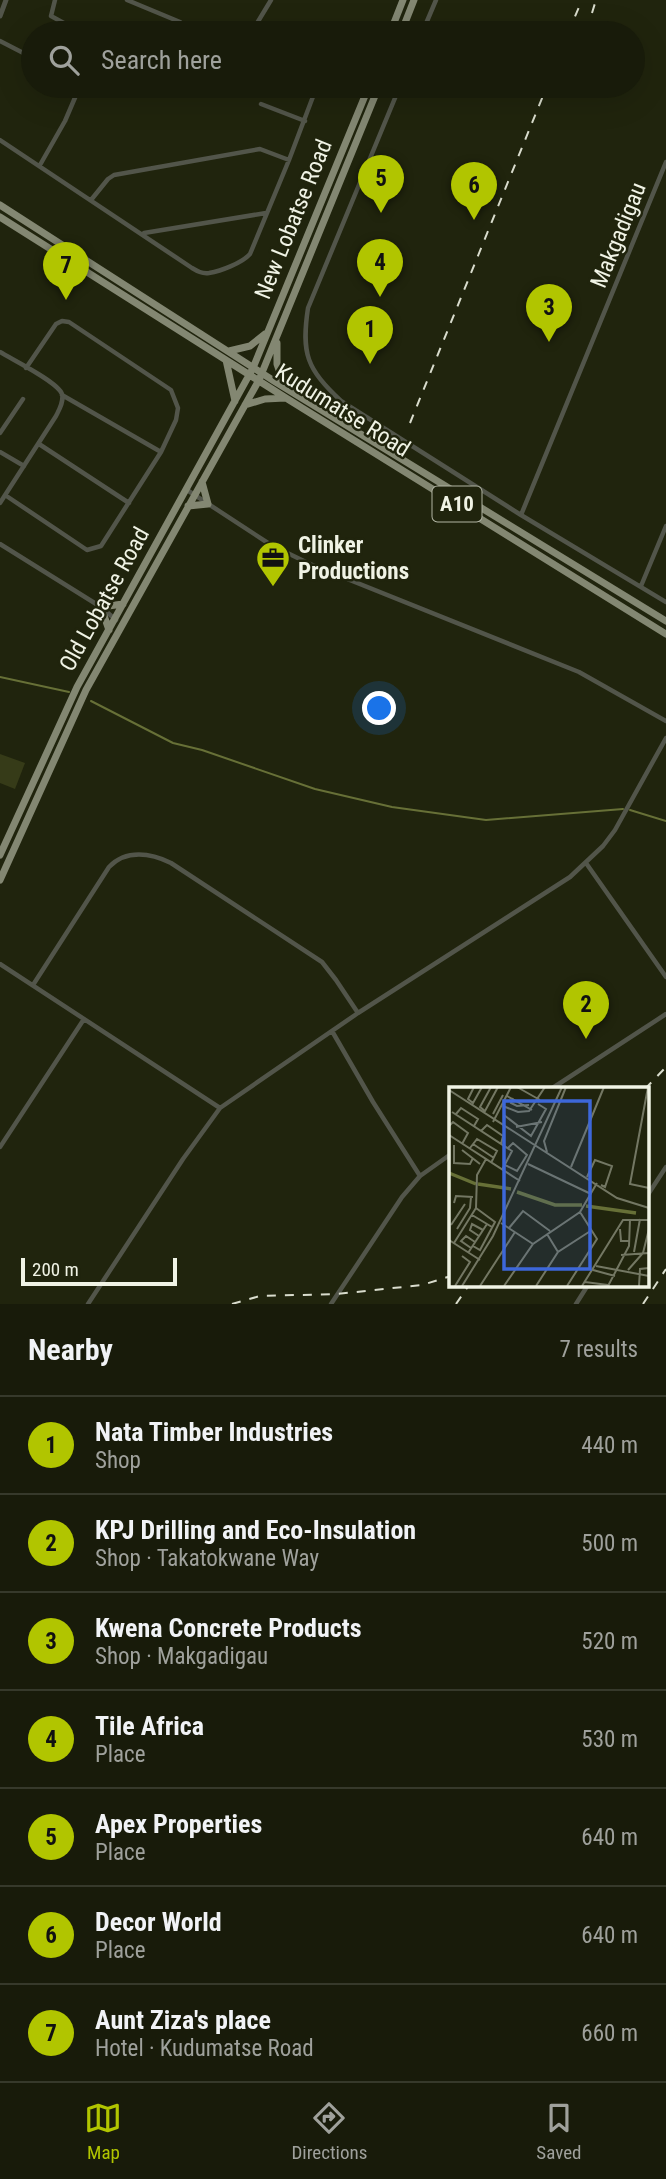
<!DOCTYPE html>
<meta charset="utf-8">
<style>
:root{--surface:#181b0a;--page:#212413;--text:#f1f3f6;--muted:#9fa19c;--line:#36392b;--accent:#b1c500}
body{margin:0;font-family:"Roboto Condensed",sans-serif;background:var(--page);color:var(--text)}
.scale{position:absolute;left:21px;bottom:18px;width:156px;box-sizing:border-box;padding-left:7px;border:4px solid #f0f3e5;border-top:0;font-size:19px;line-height:24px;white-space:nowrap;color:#f0f3e5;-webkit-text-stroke:5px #20240d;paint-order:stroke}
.you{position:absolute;left:380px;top:709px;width:24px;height:24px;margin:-18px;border:5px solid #fff;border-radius:50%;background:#1a73e8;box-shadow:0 0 0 10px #1a73e833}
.badge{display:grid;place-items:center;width:46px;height:46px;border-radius:50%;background:var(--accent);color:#111;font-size:23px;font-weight:700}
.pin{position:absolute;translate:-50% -58px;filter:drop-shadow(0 2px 4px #0008)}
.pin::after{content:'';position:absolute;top:37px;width:24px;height:21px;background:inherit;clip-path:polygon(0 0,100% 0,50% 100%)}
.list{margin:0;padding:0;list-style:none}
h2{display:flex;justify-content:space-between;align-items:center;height:91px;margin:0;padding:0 28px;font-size:30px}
h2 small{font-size:23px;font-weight:400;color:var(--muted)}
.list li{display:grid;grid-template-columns:46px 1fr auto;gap:21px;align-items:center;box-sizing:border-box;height:98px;padding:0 28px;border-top:2px solid var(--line)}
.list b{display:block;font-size:26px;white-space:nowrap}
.list p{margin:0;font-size:23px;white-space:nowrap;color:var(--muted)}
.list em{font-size:23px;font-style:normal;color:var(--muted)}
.icon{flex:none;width:38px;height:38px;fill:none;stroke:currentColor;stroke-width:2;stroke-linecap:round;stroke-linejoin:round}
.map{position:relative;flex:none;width:666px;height:1304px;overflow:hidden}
.search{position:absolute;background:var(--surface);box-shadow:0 7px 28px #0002;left:21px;right:21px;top:21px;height:77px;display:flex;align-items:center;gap:18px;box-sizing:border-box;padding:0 24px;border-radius:38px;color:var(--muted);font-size:26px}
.sheet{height:777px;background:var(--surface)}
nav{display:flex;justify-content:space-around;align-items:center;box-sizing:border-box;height:98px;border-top:2px solid var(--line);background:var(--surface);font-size:19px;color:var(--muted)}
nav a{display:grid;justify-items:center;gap:4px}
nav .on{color:var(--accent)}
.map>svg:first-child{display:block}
</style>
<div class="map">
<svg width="666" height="1304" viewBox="0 0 666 1304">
<rect width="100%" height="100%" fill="#20240d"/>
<path fill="#363b18" d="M0,754L25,763L15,789L0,783Z"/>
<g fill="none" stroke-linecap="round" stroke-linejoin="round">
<path stroke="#677037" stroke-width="2" d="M0,677L69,692
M91,701L173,743L202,750L315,789L392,807L486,820L623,809
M630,810L666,821"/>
<path stroke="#52554a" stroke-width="4.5" d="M55,0L51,16L82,33
M127,0L180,22L194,33
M258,25L275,33
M182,33L191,28
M251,33L271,0
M422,33L436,0
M0,41L33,58
M98,86L131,90L169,86
M400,86L308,308C301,354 307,369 341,401L521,515L666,602
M261,104L305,121
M0,140L192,268C197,271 202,274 209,273C221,271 242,263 250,254L289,160L317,86
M40,165L65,121L80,86
M91,200L108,179L114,175L260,149L289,160
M144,233L266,213
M0,352C13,360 58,382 62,394C64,402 59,410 56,416L0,503
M62,395L161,452
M0,433L23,399
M39,444L129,503
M0,452L24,466
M187,490L271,545L310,564L579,672L666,721
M5,495L87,550L101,546L161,452L176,420L178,408L171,390L69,322L62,321L56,324L26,368
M521,515L666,162
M0,544L101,607L116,620
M641,586L666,526
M586,863L666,977
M0,964L220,1108
M33,985L109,867C126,849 151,853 171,863L322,962L336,980L358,1013
M332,1031L373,1102L420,1176
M551,1089L666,1014
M0,1147L84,1019
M647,1196L666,1167
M88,1304L183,1159L220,1108L358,1013L570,877L603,846L615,830L666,738
M331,1304L402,1197L420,1176L451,1154
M576,1304L588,1285"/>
<path stroke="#52554a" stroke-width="5" d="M0,16L6,0"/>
<path stroke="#838772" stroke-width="7" d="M390,33L403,0
M401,33L414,0
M0,205L274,381L666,621
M0,217L286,398L666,634
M277,343V364L285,387
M229,351L250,346L265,334
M226,360L235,401
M245,405L265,399L285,398
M188,506L208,504L202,482
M109,630L101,607L123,604
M0,855L77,687L253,368L369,86
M0,880L86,690L259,380L379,86"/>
<path stroke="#d9dccd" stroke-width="2" stroke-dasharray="9 9" stroke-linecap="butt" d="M592,13L596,0
M568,33L582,0
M410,423L547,86
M645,1089L666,1067
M232,1304L260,1296L337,1294L422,1285L451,1276
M456,1304L469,1285
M643,1304L666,1269"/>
</g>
<defs>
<g id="office-pin" transform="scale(1.75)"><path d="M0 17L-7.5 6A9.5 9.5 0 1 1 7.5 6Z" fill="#b1c500" stroke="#20240d"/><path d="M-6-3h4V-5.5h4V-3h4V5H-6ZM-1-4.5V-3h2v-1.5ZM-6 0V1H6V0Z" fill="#111"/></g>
</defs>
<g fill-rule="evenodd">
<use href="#office-pin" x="273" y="558"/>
</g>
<g text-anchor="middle" stroke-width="5" stroke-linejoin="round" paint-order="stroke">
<rect fill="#20240d" stroke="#b2b5a4" stroke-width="2" x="432.5" y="486.5" width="49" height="35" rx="5"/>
<g font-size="21" font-weight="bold" fill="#f0f3e5">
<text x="457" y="511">A10</text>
</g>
<g font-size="23" fill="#f0f3e5" stroke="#20240d">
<text transform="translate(293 219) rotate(-68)" y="8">New Lobatse Road</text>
<text transform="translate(618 235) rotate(-68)" y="8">Makgadigau</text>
<text transform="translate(343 410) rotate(32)" y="8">Kudumatse Road</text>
<text transform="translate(104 599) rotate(-61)" y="8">Old Lobatse Road</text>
</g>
<g font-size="23" font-weight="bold" fill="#f0f3e5" stroke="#20240d" text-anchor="start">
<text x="298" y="553">Clinker<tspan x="298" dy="26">Productions</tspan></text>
</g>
</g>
<g transform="translate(449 1087)">
<rect width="200" height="200" fill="#20240d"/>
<path fill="none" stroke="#677037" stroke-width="3.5" d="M0,86L27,97M29,97L62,102M68,105L106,118H133M137,119L187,126"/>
<path fill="none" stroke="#737763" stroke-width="2" d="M25,0L19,12L24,16L33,0M42,0L31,20L36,24L49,0M68,0L91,13M199,0L181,97L200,101M0,3L168,111L200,121M58,9L83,23M64,11L62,16L68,19L80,18M54,19L69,25L80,24L96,0M3,25L63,64L53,83M7,27L12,21L29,32L25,39M44,27L54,8M55,28L82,49L97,22L89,17M44,35L62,0M0,39L4,35L19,46L13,57M67,40L93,35M32,44L38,38L54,49L52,57M0,48L71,94M24,57L45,71M5,58V76L21,77L24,71M21,61L28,52L48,64L42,76M13,63L31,77M98,65L95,54L117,0M79,77L142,107M56,78L68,84L78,68L64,56L59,61M122,80L155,0M138,90L146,73L163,79L156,100L152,98M5,116L7,109L24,110M23,128L43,140M52,136L84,157M2,138L16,117M60,141L74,124L101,144M8,142L21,121L22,110M171,142L172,154H181M98,147L109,165M30,149L21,143L23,137L34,143M0,153L31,173M5,156L27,121L28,88L37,72M24,159L31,163L46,135L27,121M22,161L12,154L17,149L26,155M185,165L191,132M19,166L38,137M172,168L200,166M147,179L200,189M144,183L166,189M179,183L194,166L200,142M136,195L159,198M6,199L21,175L13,169M13,199L44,149L113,0M31,199L66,145M55,199L84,157L131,125L148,96M87,199L109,165L143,143M118,199L148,152L131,125M133,199L174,133H200M159,199L180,159L181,132M190,199L191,182L200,181"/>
<path fill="#3d67da" fill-opacity="0.15" stroke="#3d67da" stroke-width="3.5" d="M55,14H141V182H55Z"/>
<rect width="200" height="200" fill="none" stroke="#f0f3e5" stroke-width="3.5"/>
</g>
</svg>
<div class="scale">200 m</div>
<div class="you"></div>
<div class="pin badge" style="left:370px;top:364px">1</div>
<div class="pin badge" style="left:586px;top:1039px">2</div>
<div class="pin badge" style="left:549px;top:342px">3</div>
<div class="pin badge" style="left:380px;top:297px">4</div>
<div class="pin badge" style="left:381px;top:213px">5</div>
<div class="pin badge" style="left:474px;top:220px">6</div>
<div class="pin badge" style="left:66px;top:300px">7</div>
<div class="search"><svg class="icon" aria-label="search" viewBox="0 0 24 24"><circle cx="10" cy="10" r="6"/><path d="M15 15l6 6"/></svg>Search here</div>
</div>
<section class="sheet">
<h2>Nearby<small>7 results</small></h2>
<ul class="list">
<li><span class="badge">1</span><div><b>Nata Timber Industries</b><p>Shop</p></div><em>440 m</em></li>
<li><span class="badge">2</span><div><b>KPJ Drilling and Eco-Insulation</b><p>Shop · Takatokwane Way</p></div><em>500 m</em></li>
<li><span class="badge">3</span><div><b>Kwena Concrete Products</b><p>Shop · Makgadigau</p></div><em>520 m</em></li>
<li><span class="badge">4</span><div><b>Tile Africa</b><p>Place</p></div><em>530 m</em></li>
<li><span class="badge">5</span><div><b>Apex Properties</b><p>Place</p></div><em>640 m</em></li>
<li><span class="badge">6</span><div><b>Decor World</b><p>Place</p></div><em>640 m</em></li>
<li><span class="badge">7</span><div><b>Aunt Ziza's place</b><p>Hotel · Kudumatse Road</p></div><em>660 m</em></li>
</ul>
</section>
<nav>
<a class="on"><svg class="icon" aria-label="map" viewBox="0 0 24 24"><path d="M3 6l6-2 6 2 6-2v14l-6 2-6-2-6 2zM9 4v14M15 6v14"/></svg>Map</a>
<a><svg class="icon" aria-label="directions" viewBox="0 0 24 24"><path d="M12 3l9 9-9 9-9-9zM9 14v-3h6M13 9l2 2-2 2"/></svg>Directions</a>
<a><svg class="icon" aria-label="saved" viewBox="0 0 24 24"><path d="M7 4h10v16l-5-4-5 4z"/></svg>Saved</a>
</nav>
